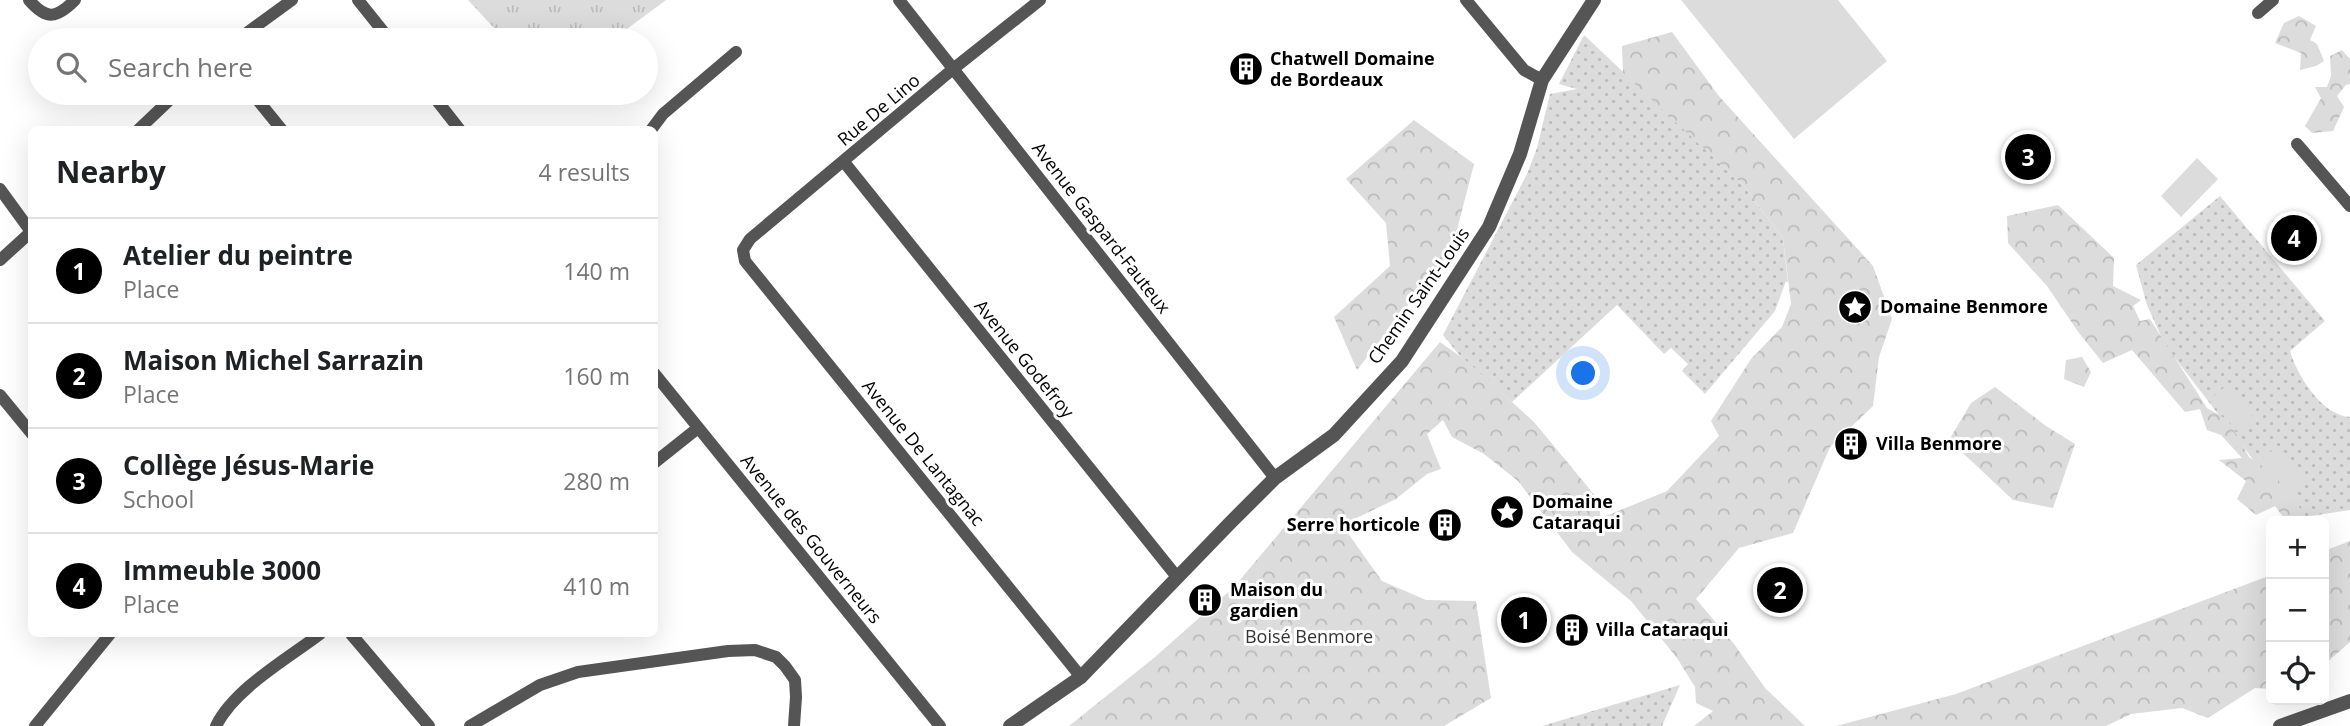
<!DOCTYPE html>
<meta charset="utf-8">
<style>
:root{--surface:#fff;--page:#f2f2f2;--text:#202124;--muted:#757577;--line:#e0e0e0;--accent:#000}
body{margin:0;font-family:"Open Sans",sans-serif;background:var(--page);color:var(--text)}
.controls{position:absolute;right:21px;bottom:21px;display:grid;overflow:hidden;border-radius:10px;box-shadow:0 7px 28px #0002}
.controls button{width:63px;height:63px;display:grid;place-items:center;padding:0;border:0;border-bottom:2px solid var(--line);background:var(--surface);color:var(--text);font:35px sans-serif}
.you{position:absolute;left:1584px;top:374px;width:24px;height:24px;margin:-18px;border:5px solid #fff;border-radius:50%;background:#1a73e8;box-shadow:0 0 0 10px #1a73e833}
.badge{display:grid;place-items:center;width:46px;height:46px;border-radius:50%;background:var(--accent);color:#fff;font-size:23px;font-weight:700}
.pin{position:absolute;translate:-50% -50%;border:4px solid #fff;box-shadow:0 2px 7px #0006}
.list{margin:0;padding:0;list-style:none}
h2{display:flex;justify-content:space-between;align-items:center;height:91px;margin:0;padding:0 28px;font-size:30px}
h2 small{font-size:23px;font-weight:400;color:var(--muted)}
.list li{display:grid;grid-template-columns:46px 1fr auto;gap:21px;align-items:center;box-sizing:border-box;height:105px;padding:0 28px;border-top:2px solid var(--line)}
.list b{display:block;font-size:26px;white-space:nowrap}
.list p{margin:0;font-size:23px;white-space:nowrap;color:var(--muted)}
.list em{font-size:23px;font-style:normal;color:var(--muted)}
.icon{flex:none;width:38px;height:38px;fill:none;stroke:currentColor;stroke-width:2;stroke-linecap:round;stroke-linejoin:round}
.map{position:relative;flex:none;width:2350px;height:726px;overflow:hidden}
.search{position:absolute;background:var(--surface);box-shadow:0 7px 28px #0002;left:28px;top:28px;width:630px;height:77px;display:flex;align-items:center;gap:18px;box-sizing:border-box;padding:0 24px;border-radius:38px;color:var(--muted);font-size:26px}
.panel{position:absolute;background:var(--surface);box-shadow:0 7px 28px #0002;left:28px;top:126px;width:630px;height:511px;border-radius:10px}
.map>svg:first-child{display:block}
</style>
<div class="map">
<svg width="2350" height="726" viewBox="0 0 2350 726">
<defs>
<pattern id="grass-dots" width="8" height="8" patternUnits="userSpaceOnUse" patternTransform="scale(1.75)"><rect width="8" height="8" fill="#dcdcdc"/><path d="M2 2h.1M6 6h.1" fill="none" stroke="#bbb" stroke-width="1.8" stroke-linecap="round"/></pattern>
<pattern id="forest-crowns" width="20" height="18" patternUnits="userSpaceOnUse" patternTransform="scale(1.75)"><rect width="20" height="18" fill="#dcdcdc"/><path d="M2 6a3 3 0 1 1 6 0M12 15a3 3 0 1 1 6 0" fill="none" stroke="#bbb"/></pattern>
<pattern id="park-tufts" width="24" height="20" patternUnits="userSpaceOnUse" patternTransform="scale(1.75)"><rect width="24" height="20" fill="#dcdcdc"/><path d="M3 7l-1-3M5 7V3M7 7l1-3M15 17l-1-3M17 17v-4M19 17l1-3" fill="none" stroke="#bbb"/></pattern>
</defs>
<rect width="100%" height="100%" fill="#fff"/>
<path fill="url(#grass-dots)" d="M1584,35L1743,185L1783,238L1788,283L1786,281L1775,311L1705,394L1682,371L1688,364L1671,348L1664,354L1617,305L1512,402L1460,356L1443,335L1527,174L1537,148L1550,94L1577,89L1559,84Z
M2220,196L2325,321L2290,351C2297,375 2322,416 2350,417V510L2298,518L2165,345L2147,305L2136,265Z
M1680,685L1662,726H1542Z"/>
<path fill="url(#forest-crowns)" d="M2299,16L2316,26L2310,40L2317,44L2324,61L2316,66L2300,70L2301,53L2275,43L2284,23Z
M1672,32L1718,95L1873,266L1892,319L1879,357L1873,406L1830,447L1793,533L1739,548L1696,599L1734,644L1765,688L1805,726H1694L1713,711L1696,703L1695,687L1677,658L1631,601L1572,552L1518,481L1484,454L1452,437L1443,420L1427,434L1441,469L1427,474L1396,499L1342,525L1382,581L1426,600L1476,601L1491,698L1444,726H1069L1155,657L1234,587L1440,342L1468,362L1534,422L1597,498L1601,518L1667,491L1719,436L1711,421L1751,359L1782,327L1791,304L1783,238L1743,185L1623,73L1622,46Z
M2342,50L2350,59V84L2346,85L2337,96L2344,107L2333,131L2312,133L2305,126L2321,98L2315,87H2327L2331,76L2330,56Z
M1414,120L1474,164L1452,249L1357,370L1334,317L1390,266L1386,223L1346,179Z
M2058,205L2114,258L2113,286L2141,300L2133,306L2140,321L2150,319L2207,408L2228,420L2249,457L2285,481L2307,521H2286L2275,506L2256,515L2237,499L2246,481L2219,460L2242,458L2221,435L2207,430L2200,409L2185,412L2132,350L2103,363L2079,333L2047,286L2008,243L2007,216Z
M2082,357L2091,372L2084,387L2064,379L2066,360Z
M1995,387L2046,426L2075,444L2053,508L2013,500L1949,440L1971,403Z
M2350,541V642L2324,665V551Z
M2271,575V689L2255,688L2208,718L2182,708L2131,714L2106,726H1836L1956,694Z"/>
<path fill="url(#park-tufts)" d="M468,0H666L612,40H505Z"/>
<path fill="#dcdcdc" d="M1681,0H1838L1887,61L1794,139Z
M2197,158L2218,179L2181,217L2161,196Z
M2226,386L2254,419L2238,432L2210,399Z
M2276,447L2304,480L2289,493L2261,460Z"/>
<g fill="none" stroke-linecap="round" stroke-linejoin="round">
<path stroke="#555" stroke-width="12" d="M29,0C47,21 57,18 75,0
M358,0L390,40
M899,0L1275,478
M1040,0L953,69L750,239L743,250L745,261L1081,677
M1466,0L1524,70L1542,80
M2258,13L2273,0
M237,40L292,0
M252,93L282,130
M431,93L460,130
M138,130L177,93
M651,130L663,114L736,52
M2297,144L2350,206
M844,162L1177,577
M0,189L32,233
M0,260L32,231
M654,373L940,726
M0,395L32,434
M654,463L698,428
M351,634L429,726
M35,726L110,634
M216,726C234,689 287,659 320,634
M470,726L540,685L578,672L728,651L755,650L776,657L785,666L795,680L796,697L794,726"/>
<path stroke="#555" stroke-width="14" d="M1010,726L1081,677L1230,523L1275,478L1334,435L1402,361L1489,227L1520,154L1542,80L1594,0
M2280,726L2350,701"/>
</g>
<defs>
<g id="building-disc" transform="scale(1.75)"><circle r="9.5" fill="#000" stroke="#fff"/><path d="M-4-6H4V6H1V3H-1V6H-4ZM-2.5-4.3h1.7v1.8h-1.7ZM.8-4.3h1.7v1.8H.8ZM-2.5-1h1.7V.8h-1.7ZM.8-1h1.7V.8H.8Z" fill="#fff"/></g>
<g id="sight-disc" transform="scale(1.75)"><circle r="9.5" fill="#000" stroke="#fff"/><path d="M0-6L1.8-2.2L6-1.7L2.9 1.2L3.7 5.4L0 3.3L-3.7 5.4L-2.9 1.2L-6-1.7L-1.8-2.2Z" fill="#fff"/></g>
</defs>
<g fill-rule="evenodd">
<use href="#building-disc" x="1246" y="69"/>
<use href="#sight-disc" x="1855" y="307"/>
<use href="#building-disc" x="1851" y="444"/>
<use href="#sight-disc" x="1507" y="512"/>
<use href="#building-disc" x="1445" y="525"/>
<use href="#building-disc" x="1205" y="600"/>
<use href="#building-disc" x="1572" y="630"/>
</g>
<g text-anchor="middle" stroke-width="6" stroke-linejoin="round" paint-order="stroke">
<g font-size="18" font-weight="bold" fill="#000" stroke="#fff" text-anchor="start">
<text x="1270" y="65">Chatwell Domaine<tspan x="1270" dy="21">de Bordeaux</tspan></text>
<text x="1880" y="313">Domaine Benmore</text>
<text x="1876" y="450">Villa Benmore</text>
<text x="1532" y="508">Domaine<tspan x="1532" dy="21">Cataraqui</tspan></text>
<text x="1420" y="531" text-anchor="end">Serre horticole</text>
<text x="1230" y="596">Maison du<tspan x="1230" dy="21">gardien</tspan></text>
<text x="1596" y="636">Villa Cataraqui</text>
</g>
<g font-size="18" fill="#000" stroke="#fff">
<text transform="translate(879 110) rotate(-40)" y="6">Rue De Lino</text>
<text transform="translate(1101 228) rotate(52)" y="6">Avenue Gaspard-Fauteux</text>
<text transform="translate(1419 296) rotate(-55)" y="6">Chemin Saint-Louis</text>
<text transform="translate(1024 359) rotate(51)" y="6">Avenue Godefroy</text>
<text transform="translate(923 453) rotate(51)" y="6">Avenue De Lantagnac</text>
<text transform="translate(811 539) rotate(51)" y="6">Avenue des Gouverneurs</text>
</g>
<g font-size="18" fill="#333" stroke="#fff">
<text x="1309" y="643">Boisé Benmore</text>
</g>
</g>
</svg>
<div class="controls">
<button>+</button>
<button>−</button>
<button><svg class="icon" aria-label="locate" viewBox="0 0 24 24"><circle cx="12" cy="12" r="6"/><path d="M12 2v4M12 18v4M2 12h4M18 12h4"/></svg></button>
</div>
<div class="you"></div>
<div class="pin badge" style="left:1524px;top:620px">1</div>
<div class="pin badge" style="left:1780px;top:590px">2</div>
<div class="pin badge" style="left:2028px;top:157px">3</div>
<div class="pin badge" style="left:2294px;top:238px">4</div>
<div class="search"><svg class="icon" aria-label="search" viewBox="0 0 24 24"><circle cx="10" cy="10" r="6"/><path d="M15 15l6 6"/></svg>Search here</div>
<section class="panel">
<h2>Nearby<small>4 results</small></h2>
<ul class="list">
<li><span class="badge">1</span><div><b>Atelier du peintre</b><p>Place</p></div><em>140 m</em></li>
<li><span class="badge">2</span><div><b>Maison Michel Sarrazin</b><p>Place</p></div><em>160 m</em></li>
<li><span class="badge">3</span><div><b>Collège Jésus-Marie</b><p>School</p></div><em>280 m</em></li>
<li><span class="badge">4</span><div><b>Immeuble 3000</b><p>Place</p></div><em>410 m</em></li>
</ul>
</section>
</div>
